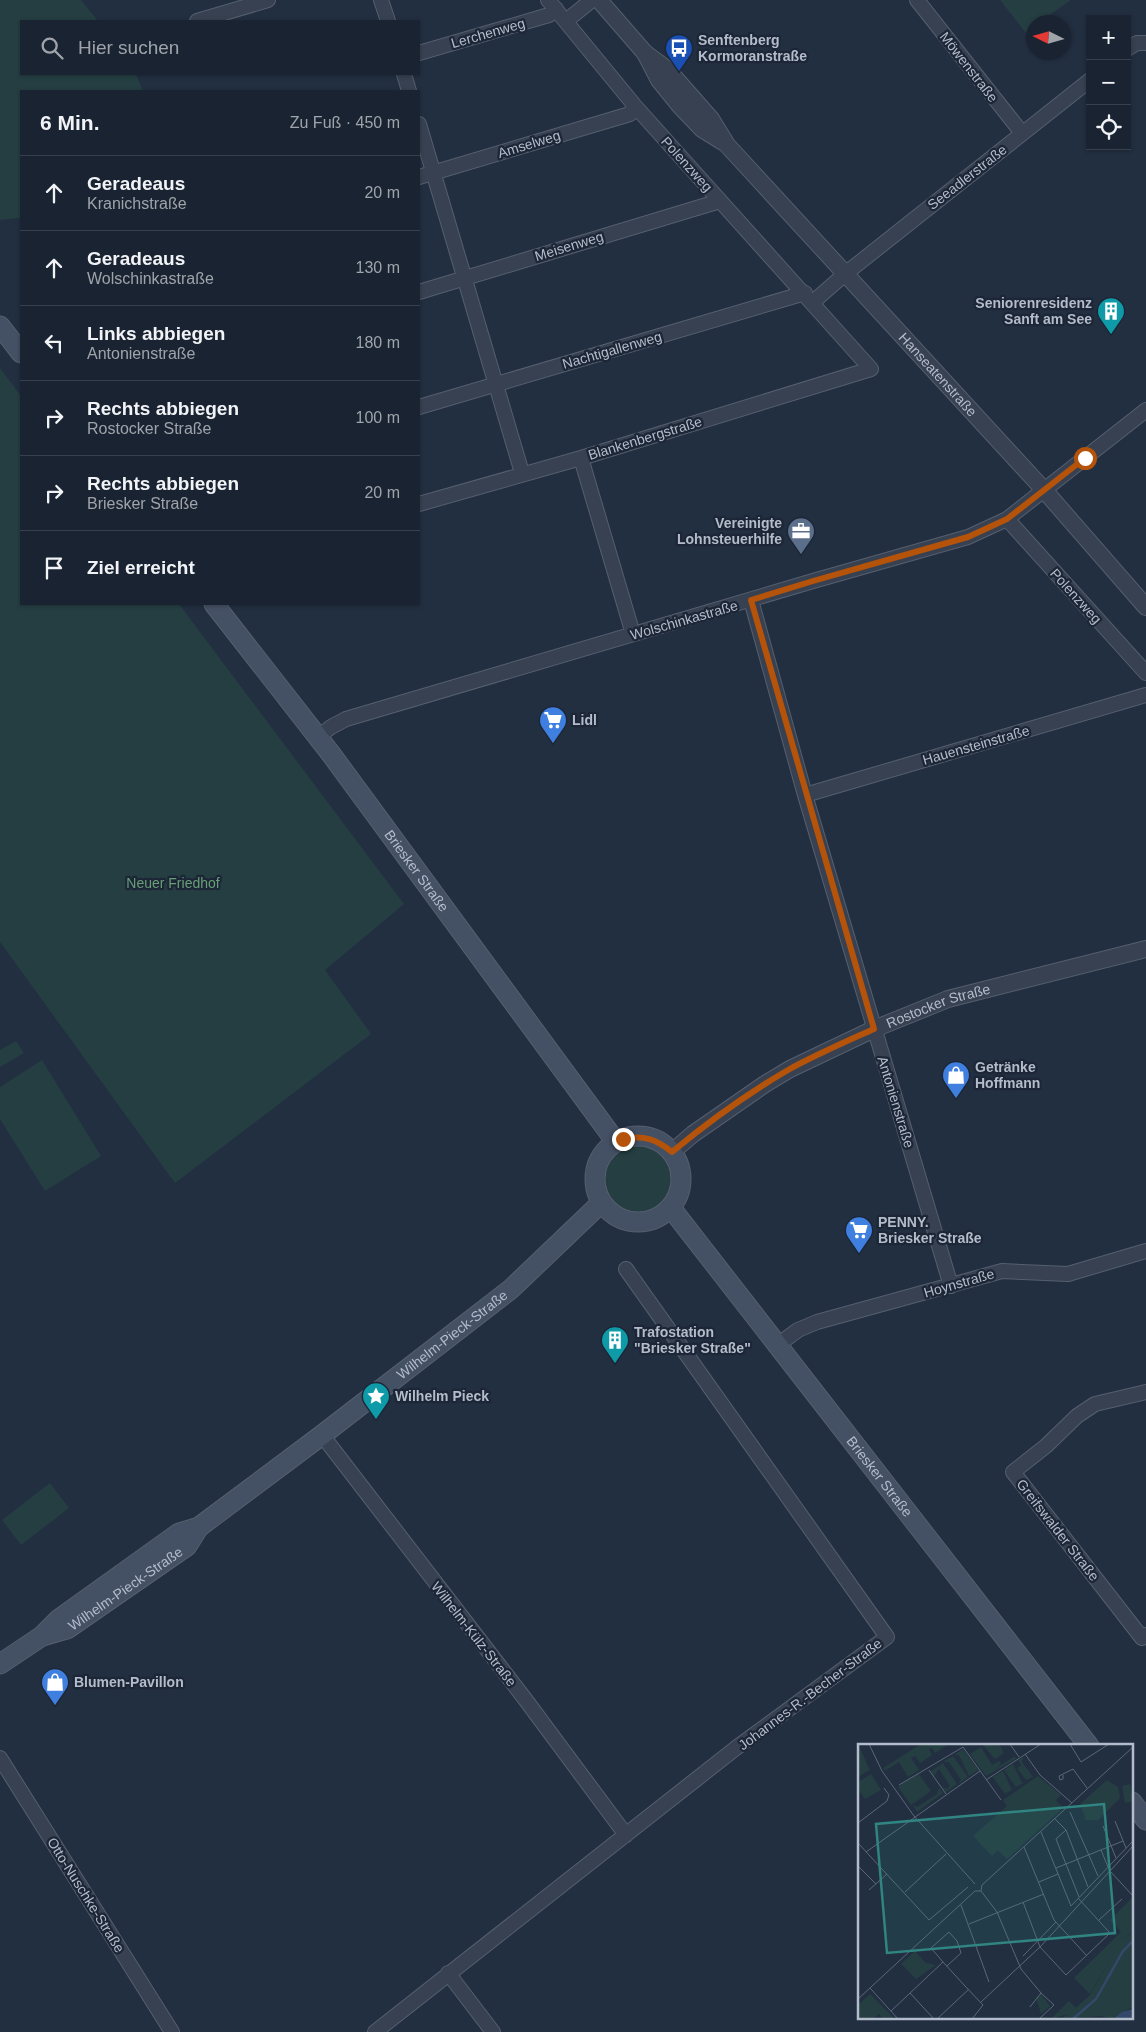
<!DOCTYPE html>
<html lang="de">
<meta charset="utf-8">
<style>
:root{--surface:#1a2331;--page:#272f3d;--text:#f1f3f6;--muted:#9fa4ab;--line:#38404d}
body{margin:0;font-family:Helvetica,sans-serif;background:var(--page);color:var(--text)}
.controls{position:absolute;right:15px;top:15px;display:grid;overflow:hidden;border-radius:0px;box-shadow:0 1px 4px #0004}
.controls button{width:45px;height:45px;display:grid;place-items:center;padding:0;border:0;border-bottom:1px solid var(--line);background:var(--surface);color:var(--text);font:25px sans-serif}
.compass{position:absolute;left:1026px;top:15px;width:45px;height:45px;border-radius:50%;background:var(--surface);box-shadow:0 1px 4px #0004;rotate:275deg}
.stop{position:absolute;width:15px;height:15px;margin:-11px;border:4px solid #b45309;border-radius:50%;background:#fff}
.stop.end{background:#b45309;border-color:#fff;box-shadow:0 1px 5px #0008}
.list{margin:0;padding:0;list-style:none}
h2{display:flex;justify-content:space-between;align-items:center;height:65px;margin:0;padding:0 20px;font-size:21px}
h2 small{font-size:16px;font-weight:400;color:var(--muted)}
.list li{display:grid;grid-template-columns:32px 1fr auto;gap:15px;align-items:center;box-sizing:border-box;height:75px;padding:0 20px;border-top:1px solid var(--line)}
.list b{display:block;font-size:19px;white-space:nowrap}
.list p{margin:0;font-size:16px;white-space:nowrap;color:var(--muted)}
.list em{font-size:16px;font-style:normal;color:var(--muted)}
.icon{flex:none;width:28px;height:28px;fill:none;stroke:currentColor;stroke-width:2;stroke-linecap:round;stroke-linejoin:round}
.map{position:relative;flex:none;width:1146px;height:2032px;overflow:hidden}
.search{position:absolute;background:var(--surface);box-shadow:0 1px 4px #0004;left:20px;top:20px;width:400px;height:55px;display:flex;align-items:center;gap:12px;box-sizing:border-box;padding:0 18px;border-radius:0px;color:var(--muted);font-size:19px}
.panel{position:absolute;background:var(--surface);box-shadow:0 1px 4px #0004;left:20px;top:90px;width:400px;height:515px;border-radius:0px}
.map>svg:first-child{display:block}
</style>
<div class="map">
<svg width="1146" height="2032" viewBox="0 0 1146 2032">
<rect width="100%" height="100%" fill="#222f41"/>
<path fill="#253e42" d="M0,0H81L98,21H21V74H136L143,91H21V218L0,220Z
M1000,0H1071L1040,22H1034L1033,27L1026,33Z
M0,368L21,396V604H179L404,904L325,970L371,1034L175,1183L0,942Z
M16,1041L24,1053L0,1067V1050Z
M42,1060L101,1156L45,1191L0,1119V1087Z
M603 1179a35 35 0 1 1 70 0a35 35 0 1 1-70 0Z
M50,1483L69,1508L21,1545L2,1520Z"/>
<g fill="none" stroke-linecap="round" stroke-linejoin="round">
<g stroke="#555f6e" stroke-width="16">
<path id="minor" d="M381,0L388,21
M917,0L1022,133
M197,21L268,0
M566,21L592,0
M1127,49L1137,43H1146
M419,53L549,15L556,9
M404,74L409,91
M419,124L522,473
M419,177L630,114L635,106
M419,292L720,201
M813,302L845,274L1090,80
M419,407L805,293
M581,458L633,634
M419,504L581,458L871,369L635,106L548,0
M1007,519L1146,673
M751,600L805,795L951,1286
M318,737L331,727L346,719L813,581L968,537L1007,519L1146,410
M805,795L1146,695
M779,1344L798,1330L817,1322L1002,1271L1068,1274L1146,1251
M1146,1392L1095,1404L1077,1416L1046,1446L1013,1472L1142,1638L1146,1635
M322,1435L525,1699L626,1835
M0,1758L172,2032
M448,1973L493,2032
M375,2032L736,1748L887,1637L626,1269"/>
</g>
<g stroke="#555f6e" stroke-width="18">
<g id="tertiary">
<path d="M599,0L645,53L659,80L680,106L702,129L723,142"/>
<path id="s1" d="M645,53L668,70L711,119L727,145L1044,490L1146,607"/>
<path id="s2" d="M672,1152L693,1134L765,1084L790,1069L874,1029L948,999L1146,949"/>
</g>
</g>
<g stroke="#555f6e" stroke-width="21">
<g id="secondary">
<path d="M0,326L21,353"/>
<path id="s3" d="M214,604L331,754L616,1142"/>
<circle cx="638" cy="1179" r="43"/>
<path id="s4" d="M671,1208L1089,1746"/>
<path id="s5" d="M43,1636L67,1629L187,1546L199,1527"/>
<path id="s6" d="M0,1664L42,1636L59,1619L179,1533L199,1527L322,1435L511,1289L601,1203"/>
<path d="M1132,1802L1146,1820"/>
</g>
</g>
<use href="#minor" stroke="#374151" stroke-width="14"/>
<use href="#tertiary" stroke="#374151" stroke-width="16"/>
<use href="#secondary" stroke="#445064" stroke-width="19"/>
</g>
<g fill="none" stroke-linecap="round" stroke-linejoin="round">
<path stroke="#b45309" stroke-width="6" d="M623,1139C644,1135 656,1139 672,1152C708,1122 747,1094 788,1070C815,1055 845,1042 874,1029L751,600L813,581L968,537L1007,519L1085,458"/>
</g>
<defs>
<g id="bus-pin" transform="scale(1.4375)"><path d="M0 17L-7.5 6A9.5 9.5 0 1 1 7.5 6Z" fill="#1a4fb4" stroke="#1c2636"/><path d="M-5-6H5V4H4V6H2V4H-2V6H-4V4H-5ZM-3.5-4V0h7V-4ZM-3.5 1.2v1.5H-2V1.2ZM2 1.2v1.5H3.5V1.2Z" fill="#fff"/></g>
<g id="building-pin" transform="scale(1.4375)"><path d="M0 17L-7.5 6A9.5 9.5 0 1 1 7.5 6Z" fill="#0f9aa8" stroke="#1c2636"/><path d="M-4-6H4V6H1V3H-1V6H-4ZM-2.5-4.3h1.7v1.8h-1.7ZM.8-4.3h1.7v1.8H.8ZM-2.5-1h1.7V.8h-1.7ZM.8-1h1.7V.8H.8Z" fill="#fff"/></g>
<g id="office-pin" transform="scale(1.4375)"><path d="M0 17L-7.5 6A9.5 9.5 0 1 1 7.5 6Z" fill="#5c6f8a" stroke="#1c2636"/><path d="M-6-3h4V-5.5h4V-3h4V5H-6ZM-1-4.5V-3h2v-1.5ZM-6 0V1H6V0Z" fill="#fff"/></g>
<g id="supermarket-pin" transform="scale(1.4375)"><path d="M0 17L-7.5 6A9.5 9.5 0 1 1 7.5 6Z" fill="#3f7fe0" stroke="#1c2636"/><path d="M-6-5.5h2.5l.6 2H6L4.5 2H-2.5L-4.4-4H-6ZM-1.5 3.2a1.3 1.3 0 1 0 .1 0ZM3 3.2a1.3 1.3 0 1 0 .1 0Z" fill="#fff"/></g>
<g id="shop-pin" transform="scale(1.4375)"><path d="M0 17L-7.5 6A9.5 9.5 0 1 1 7.5 6Z" fill="#3f7fe0" stroke="#1c2636"/><path d="M-5-2.5h2.3a2.7 3.5 0 0 1 5.4 0H5L5.5 6h-11ZM-1.5-2.5h3a1.5 2.3 0 0 0-3 0Z" fill="#fff"/></g>
<g id="sight-pin" transform="scale(1.4375)"><path d="M0 17L-7.5 6A9.5 9.5 0 1 1 7.5 6Z" fill="#0f9aa8" stroke="#1c2636"/><path d="M0-6L1.8-2.2L6-1.7L2.9 1.2L3.7 5.4L0 3.3L-3.7 5.4L-2.9 1.2L-6-1.7L-1.8-2.2Z" fill="#fff"/></g>
</defs>
<g fill-rule="evenodd">
<use href="#bus-pin" x="679" y="48"/>
<use href="#building-pin" x="1111" y="311"/>
<use href="#office-pin" x="801" y="531"/>
<use href="#supermarket-pin" x="553" y="720"/>
<use href="#shop-pin" x="956" y="1075"/>
<use href="#supermarket-pin" x="859" y="1230"/>
<use href="#building-pin" x="615" y="1340"/>
<use href="#sight-pin" x="376" y="1396"/>
<use href="#shop-pin" x="55" y="1682"/>
</g>
<g text-anchor="middle" stroke-width="4.5" stroke-linejoin="round" paint-order="stroke">
<g font-size="14" fill="#b3bccb" stroke="#1c2636">
<text transform="translate(488 33) rotate(-16)" y="5">Lerchenweg</text>
<text transform="translate(969 67) rotate(52)" y="5">Möwenstraße</text>
<text transform="translate(529 144) rotate(-17)" y="5">Amselweg</text>
<text transform="translate(687 164) rotate(48)" y="5">Polenzweg</text>
<text transform="translate(967 177) rotate(-38)" y="5">Seeadlerstraße</text>
<text transform="translate(569 246) rotate(-17)" y="5">Meisenweg</text>
<text transform="translate(612 350) rotate(-16)" y="5">Nachtigallenweg</text>
<text dy="5" stroke="none"><textPath href="#s1" startOffset="436">Hanseatenstraße</textPath></text>
<text transform="translate(645 438) rotate(-17)" y="5">Blankenbergstraße</text>
<text transform="translate(1076 596) rotate(48)" y="5">Polenzweg</text>
<text transform="translate(684 620) rotate(-16)" y="5">Wolschinkastraße</text>
<text transform="translate(976 745) rotate(-16)" y="5">Hauensteinstraße</text>
<text dy="5" stroke="none"><textPath href="#s3" startOffset="335">Briesker Straße</textPath></text>
<text dy="5" stroke="none"><textPath href="#s2" startOffset="306">Rostocker Straße</textPath></text>
<text transform="translate(896 1102) rotate(73)" y="5">Antonienstraße</text>
<text transform="translate(959 1283) rotate(-16)" y="5">Hoynstraße</text>
<text dy="5" stroke="none"><textPath href="#s6" startOffset="561">Wilhelm-Pieck-Straße</textPath></text>
<text dy="5" stroke="none"><textPath href="#s4" startOffset="340">Briesker Straße</textPath></text>
<text transform="translate(1058 1530) rotate(52)" y="5">Greifswalder Straße</text>
<text dy="5" stroke="none"><textPath href="#s5" startOffset="96">Wilhelm-Pieck-Straße</textPath></text>
<text transform="translate(474 1634) rotate(52)" y="5">Wilhelm-Külz-Straße</text>
<text transform="translate(810 1694) rotate(-37)" y="5">Johannes-R.-Becher-Straße</text>
<text transform="translate(86 1895) rotate(58)" y="5">Otto-Nuschke-Straße</text>
</g>
<g font-size="14" font-weight="bold" fill="#b3bccb" stroke="#1c2636" text-anchor="start">
<text x="698" y="45">Senftenberg<tspan x="698" dy="16">Kormoranstraße</tspan></text>
<text x="1092" y="308" text-anchor="end">Seniorenresidenz<tspan x="1092" dy="16">Sanft am See</tspan></text>
<text x="782" y="528" text-anchor="end">Vereinigte<tspan x="782" dy="16">Lohnsteuerhilfe</tspan></text>
<text x="572" y="725">Lidl</text>
<text x="975" y="1072">Getränke<tspan x="975" dy="16">Hoffmann</tspan></text>
<text x="878" y="1227">PENNY.<tspan x="878" dy="16">Briesker Straße</tspan></text>
<text x="634" y="1337">Trafostation<tspan x="634" dy="16">"Briesker Straße"</tspan></text>
<text x="395" y="1401">Wilhelm Pieck</text>
<text x="74" y="1687">Blumen-Pavillon</text>
</g>
<g font-size="14" fill="#689f76" stroke="#1c2636">
<text x="173" y="888">Neuer Friedhof</text>
</g>
</g>
<g transform="translate(858 1744)">
<rect width="275" height="275" fill="#222f41"/>
<path d="M0,0L12,26L0,33ZM63,0H91L77,9L74,4L71,5L74,11L62,19L57,12L53,14L61,26L50,33L41,18L27,27L25,24ZM124,0H141L146,9L137,15ZM123,3L134,21L141,17L143,20L137,25L157,12L158,15L128,32L112,10ZM105,5L120,26L111,32L101,11H96ZM95,12L110,33L100,40L103,36L91,18H85ZM166,13L164,18L175,33L168,36L159,24L163,21L160,16ZM85,19L99,40L88,48L84,43L89,45L92,42L81,25L76,32L73,27ZM155,20L164,39L168,38L158,43L146,26ZM145,27L154,46L147,50L135,33ZM60,29L73,47L53,61L40,43ZM13,30L23,46L7,55L0,45V38ZM180,32L203,51L198,56L205,64L149,115L140,106L134,112L115,92L149,62L145,56ZM249,36L260,43L262,54L240,76H228L222,60ZM272,40L275,57L267,59L264,42ZM81,44L85,49L59,68L55,61L59,63L79,50ZM274,154L275,186L264,197L275,187V263L253,275L243,272L202,275L210,270L193,275L211,257L218,264L213,268L232,251L262,199L232,250L216,234L263,188L252,176ZM57,207L68,219L78,221L58,235L43,220ZM12,250L31,269L36,275H25L21,270L15,275H0V261ZM183,250L192,262L183,270L178,254Z" fill="#253e42"/>
<path d="M275,265V275H255L264,268Z" fill="#34496a"/>
<path fill="none" stroke="#34496a" stroke-width="2.5" d="M215,275L238,255L265,207L275,197"/>
<path fill="none" stroke="#5c6778" stroke-width="1" d="M11,0L24,27L56,72L117,140M152,0L161,13M212,0L223,18L251,0M167,10L182,31L214,59M71,26L88,50M205,31V35L202,36L201,32L215,25L229,44M128,36L183,0M41,41L105,3L143,56M212,68L240,132M197,75L208,86L230,143M257,77L268,104M0,79L29,57L31,51L26,44M245,82L258,114M208,86L198,95L221,153M183,88L213,162L275,97M0,99L71,176L110,143M166,103L196,176L229,212M243,106L250,123M8,108L122,27M0,122L18,140M198,124L265,97M252,127L275,152M181,138L200,130M11,146L29,130M123,147L139,168L163,225L183,249L172,263M47,148L88,110M165,158L182,203L208,231L252,189L220,154M103,161L131,238M241,176L264,155M111,180L186,150M165,212L198,178M89,222L103,209L99,197L91,188L73,204L85,218L107,242L125,261L114,275M12,244L40,275M52,249L76,275M0,255L117,147H123L124,141L275,3M123,258L182,203L275,102M33,267L85,218M79,275L111,245M181,275L196,261L183,249"/>
<path fill="#308481" fill-opacity="0.15" stroke="#308481" stroke-width="2.5" d="M246,60L257,189L29,209L18,80Z"/>
<rect width="275" height="275" fill="none" stroke="#b3bccb" stroke-width="2.5"/>
</g>
</svg>
<div class="controls">
<button>+</button>
<button>−</button>
<button><svg class="icon" aria-label="locate" viewBox="0 0 24 24"><circle cx="12" cy="12" r="6"/><path d="M12 2v4M12 18v4M2 12h4M18 12h4"/></svg></button>
</div>
<svg class="compass" viewBox="-18 -18 36 36"><path d="M0-13l5 13h-10z" fill="#e53935"/><path d="M0 13l5-13h-10z" fill="#9fa4ab"/></svg>
<div class="stop" style="left:1085px;top:458px"></div>
<div class="stop end" style="left:623px;top:1139px"></div>
<div class="search"><svg class="icon" aria-label="search" viewBox="0 0 24 24"><circle cx="10" cy="10" r="6"/><path d="M15 15l6 6"/></svg>Hier suchen</div>
<section class="panel">
<h2>6 Min.<small>Zu Fuß · 450 m</small></h2>
<ul class="list">
<li><svg class="icon" aria-label="ahead" viewBox="0 0 24 24"><path d="M12 20V5M6 11l6-6 6 6"/></svg><div><b>Geradeaus</b><p>Kranichstraße</p></div><em>20 m</em></li>
<li><svg class="icon" aria-label="ahead" viewBox="0 0 24 24"><path d="M12 20V5M6 11l6-6 6 6"/></svg><div><b>Geradeaus</b><p>Wolschinkastraße</p></div><em>130 m</em></li>
<li><svg class="icon" aria-label="left" viewBox="0 0 24 24"><path d="M17 20v-9H6M10 6l-5 5 5 5"/></svg><div><b>Links abbiegen</b><p>Antonienstraße</p></div><em>180 m</em></li>
<li><svg class="icon" aria-label="right" viewBox="0 0 24 24"><path d="M7 20v-9h11M14 6l5 5-5 5"/></svg><div><b>Rechts abbiegen</b><p>Rostocker Straße</p></div><em>100 m</em></li>
<li><svg class="icon" aria-label="right" viewBox="0 0 24 24"><path d="M7 20v-9h11M14 6l5 5-5 5"/></svg><div><b>Rechts abbiegen</b><p>Briesker Straße</p></div><em>20 m</em></li>
<li><svg class="icon" aria-label="arrive" viewBox="0 0 24 24"><path d="M6 21V4h12l-3 4 3 4H6"/></svg><div><b>Ziel erreicht</b></div></li>
</ul>
</section>
</div>
